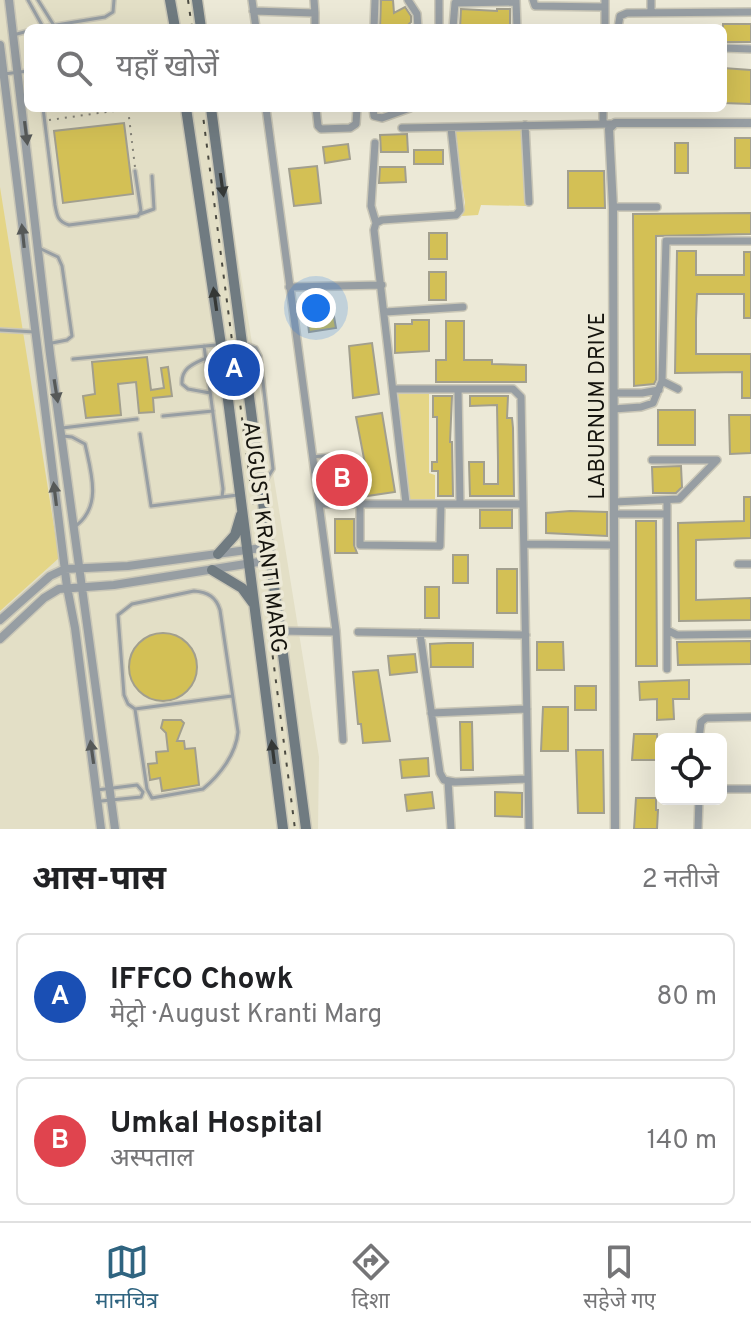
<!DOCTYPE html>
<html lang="hi">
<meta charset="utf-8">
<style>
:root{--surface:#fff;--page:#f6f6f6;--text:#202124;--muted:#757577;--line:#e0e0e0;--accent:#2f6480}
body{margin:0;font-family:Overpass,"Noto Sans Devanagari",sans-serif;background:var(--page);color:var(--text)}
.controls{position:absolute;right:24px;bottom:24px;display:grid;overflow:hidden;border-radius:12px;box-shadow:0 8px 32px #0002}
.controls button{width:72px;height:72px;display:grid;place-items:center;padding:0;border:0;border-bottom:2px solid var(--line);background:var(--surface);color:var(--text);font:40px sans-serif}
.you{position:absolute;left:316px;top:308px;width:28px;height:28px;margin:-20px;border:6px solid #fff;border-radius:50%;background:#1a73e8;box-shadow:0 0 0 12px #1a73e833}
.badge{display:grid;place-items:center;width:52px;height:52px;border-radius:50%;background:var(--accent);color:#fff;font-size:26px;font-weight:700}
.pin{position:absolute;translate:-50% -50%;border:4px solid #fff;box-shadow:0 2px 8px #0006}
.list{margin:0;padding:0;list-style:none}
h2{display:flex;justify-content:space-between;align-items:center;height:104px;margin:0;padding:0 32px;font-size:34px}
h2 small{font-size:26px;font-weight:400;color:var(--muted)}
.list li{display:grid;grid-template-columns:52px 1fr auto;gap:24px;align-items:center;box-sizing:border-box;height:128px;margin:0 16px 16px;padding:0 16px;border:2px solid var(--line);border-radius:12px}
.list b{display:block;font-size:30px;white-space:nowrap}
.list p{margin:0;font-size:26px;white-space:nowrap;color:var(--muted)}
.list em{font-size:26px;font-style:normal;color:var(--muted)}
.icon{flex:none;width:44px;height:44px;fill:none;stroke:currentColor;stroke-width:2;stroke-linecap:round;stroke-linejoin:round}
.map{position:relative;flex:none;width:751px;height:829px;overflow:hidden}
.search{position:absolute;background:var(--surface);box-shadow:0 8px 32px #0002;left:24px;right:24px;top:24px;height:88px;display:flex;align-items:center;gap:20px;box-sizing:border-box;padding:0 28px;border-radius:12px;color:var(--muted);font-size:30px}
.sheet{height:392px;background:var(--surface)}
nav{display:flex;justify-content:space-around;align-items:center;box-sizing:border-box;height:112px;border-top:2px solid var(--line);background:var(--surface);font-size:22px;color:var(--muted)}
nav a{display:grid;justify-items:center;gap:4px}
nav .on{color:var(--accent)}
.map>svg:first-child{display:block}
</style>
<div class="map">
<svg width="751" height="829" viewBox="0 0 751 829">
<rect width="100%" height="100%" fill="#ece9d7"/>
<path fill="#e3dfc6" d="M0,0H197L201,28H28V108H214L319,757L318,829H0Z"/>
<path fill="#e4d586" d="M522,128L526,206L481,205L478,215L462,216L465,203L454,131Z
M0,187L59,558L0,611Z
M398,394H429V473L435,475V500L409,499Z"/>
<path fill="#d3c055" stroke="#a29f8e" stroke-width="2" d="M381,0H393L394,13L405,7L411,16V22L405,28H380Z
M461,9L497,11V9H510V28H460Z
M723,24H751V42H723Z
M723,68L751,70V104L723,103Z
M124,123L133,194L63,203L54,131Z
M407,134L408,152H381L380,135Z
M735,138H751V168H735Z
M675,143H688V173H675Z
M348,144L350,159L325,163L323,147Z
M414,150H443V164H414Z
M317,166L321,203L294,206L289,169Z
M380,167H405L406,182L379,183Z
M568,171H604L605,208H568Z
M751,213V234L656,236V380L654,384L634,386L633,214Z
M429,233H447V259H429Z
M677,251H696V275H744V252H751V318H744V294H697L696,319V354H751V398H742V372L675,373Z
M429,272H446V300H429Z
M333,311L336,328L309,332L307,315Z
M412,320H429V351L395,353V324H412Z
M446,321H464V360H492V364L526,365V382H436V360H446Z
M372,343L379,394L353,398L349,346Z
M147,357L151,390L164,388L161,368L168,367L172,396L153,398L154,412L139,413L136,382L118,384L121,415L86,418L83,396L95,394L92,362Z
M433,396H452L450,442H452L453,496H438V471H432V462H437V417H433Z
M470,396H508L507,418H512L513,428L514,496H470L469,462H484V484H498V461L497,405L470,406Z
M658,410H695V445H658Z
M382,413L395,492L367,496L366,490L331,494L333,485L329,474L366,469L356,417Z
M729,415H751V453L730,454Z
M681,466L682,487L676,493H653L652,467Z
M744,497H751V538L696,540V600L751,598V620L679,621L678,523L744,521Z
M480,510H512V528H480Z
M570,511L607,512V536L546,533V513Z
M335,519H354V545L357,553H335Z
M636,521H656L657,666H636Z
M453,555H468V583H453Z
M497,569H517V613H497Z
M425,587H439V618H425Z
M129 667a34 34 0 1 1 68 0a34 34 0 1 1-68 0Z
M751,641V664L678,665L677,642Z
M537,642H563L564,670H537Z
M448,643H473V667H431L430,644Z
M415,654L417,672L390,675L388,656Z
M378,670L390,741L363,743L361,724H358L353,672Z
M689,680V699H673L674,719L657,720V699L640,700L639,682Z
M575,686H596V710H575Z
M543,707H568V751H541Z
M163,720H181L184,723L177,741H184L185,749L195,748L199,785L162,791L160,778L150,780L148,764L157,763L156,752L168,751L166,733L161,728Z
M460,722H472L473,770H461Z
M634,734H657L658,760H632Z
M576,750H603L604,813H578Z
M428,758L429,776L402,778L400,760Z
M432,792L434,808L407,811L405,795Z
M495,792L522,793V817L495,816Z
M636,798H656V810H658L657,829H634Z"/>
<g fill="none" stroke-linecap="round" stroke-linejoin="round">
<g stroke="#cac7b7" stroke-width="6">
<path id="service" d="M28,0L43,27
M38,0L53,24
M38,28L105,17L113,12L114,0
M17,34L28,31
M4,74L28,71
M43,108L55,205C57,216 58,222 69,225L138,216L141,211L135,171
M140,214L154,209L152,176
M39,248L58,257L62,266L72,336L67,340L52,343
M0,330L35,332
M246,344L256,348L260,356L273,469L265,482
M206,358C193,364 181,368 182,384L188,389L210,393
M73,359L216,345
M163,416L213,411
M62,428L137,419
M140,434L151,506L222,497L223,489L204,346
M63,436L72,437L85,444C91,472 102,505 77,525
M312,457L342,454
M317,488L329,485
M222,497L238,495
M194,591C208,592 216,597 220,610L238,732C236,754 220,775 203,789L152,798L147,789L135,709L128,704L124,695L118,615L132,604Z
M135,709L232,696
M97,790L137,785L143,792L141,797L101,801"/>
</g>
<g stroke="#cac7b7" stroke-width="10">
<path id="minor" d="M252,0L256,28
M408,0L417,14L418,28
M516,0L517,28
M533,0L535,6L605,7
M651,0V13
M253,11L315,13L314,0
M315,13V28
M374,28L375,0
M439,28V0
M453,28L455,3L516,2
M605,28V0
M618,28L620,16L627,13L751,12
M723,48L751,49
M266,108L336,631L343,740
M316,108L318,126L321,129L350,128L356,124L357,108
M373,108L374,116L382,118L410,108
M603,124V108
M525,125L529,202
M402,128L611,124
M375,143L371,206L376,223
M613,207H657
M289,287L382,285
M385,312L463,307
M662,381L678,389
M393,389H513L521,397L529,829
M458,389L460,504
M614,393H642L659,390
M614,409L641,407L653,403L662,381L666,241H751
M667,500V630L677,635L751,634
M614,502L679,499L717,460H652
M360,503V545L440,546L441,504
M406,503L374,230L376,223L382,220L456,215L460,210L451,128
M319,504H522
M614,514H667
M525,544L614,545
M738,564H751
M280,631L336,632
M358,632L526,635
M420,633L440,773L444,780L455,782L528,779
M667,669V630
M431,713L527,709
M699,739L701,722L706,718L751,717
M448,781L451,829
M721,789H751
M698,829L699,799"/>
</g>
<g stroke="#cac7b7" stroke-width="11">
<path id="tertiary" d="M9,0L50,354L115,829
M0,45L67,587L75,628L101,829
M0,620L50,576L65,569L128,566L269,547
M0,639L44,598L59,589L114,585L271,560
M615,829L613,207L609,129L615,123H751"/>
</g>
<g stroke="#cac7b7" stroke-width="13">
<path id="secondary" d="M170,0L175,28
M197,0L201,28
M186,108L221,345L283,829
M211,108L306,829
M218,554L235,535L241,515
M212,570L242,588L253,603"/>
</g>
<path stroke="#848276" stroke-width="2" stroke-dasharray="2 6" stroke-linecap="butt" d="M49,120L128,109L135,167"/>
<use href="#service" stroke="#979ea3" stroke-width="3"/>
<use href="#minor" stroke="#979ea3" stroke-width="7"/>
<use href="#tertiary" stroke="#979ea3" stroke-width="8"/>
<use href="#secondary" stroke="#707b81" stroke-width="10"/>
<path stroke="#4c4b42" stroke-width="2" stroke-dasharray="4 8" stroke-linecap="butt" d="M188,0L192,28
M202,108L295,829"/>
</g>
<defs><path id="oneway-solid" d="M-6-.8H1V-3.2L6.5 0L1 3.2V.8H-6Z" transform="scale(2)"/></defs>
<g fill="#565958">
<use href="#oneway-solid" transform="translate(26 133) rotate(83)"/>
<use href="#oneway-solid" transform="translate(23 236) rotate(-96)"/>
<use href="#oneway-solid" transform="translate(56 391) rotate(81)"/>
<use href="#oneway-solid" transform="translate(55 494) rotate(-97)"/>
<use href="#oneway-solid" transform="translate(92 752) rotate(-98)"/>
</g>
<g fill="#353836">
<use href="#oneway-solid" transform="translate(222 185) rotate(82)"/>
<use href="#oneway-solid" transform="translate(215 299) rotate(-98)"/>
<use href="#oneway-solid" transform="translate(273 752) rotate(-97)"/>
</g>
<g text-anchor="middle" stroke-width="7" stroke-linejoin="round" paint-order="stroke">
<g font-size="22" fill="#15140e" stroke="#ece9d7">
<text transform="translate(596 406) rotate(-90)" y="8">LABURNUM DRIVE</text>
<text transform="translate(266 537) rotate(83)" y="8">AUGUST KRANTI MARG</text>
</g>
</g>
</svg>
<div class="controls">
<button><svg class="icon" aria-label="locate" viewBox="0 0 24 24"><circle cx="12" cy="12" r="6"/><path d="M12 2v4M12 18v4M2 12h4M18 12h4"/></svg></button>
</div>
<div class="you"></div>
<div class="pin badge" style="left:234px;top:370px;background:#1a4fb4">A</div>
<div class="pin badge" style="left:342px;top:480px;background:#e0444e">B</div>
<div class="search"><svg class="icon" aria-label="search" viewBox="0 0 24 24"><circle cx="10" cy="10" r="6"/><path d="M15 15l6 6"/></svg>यहाँ खोजें</div>
</div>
<section class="sheet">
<h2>आस-पास<small>2 नतीजे</small></h2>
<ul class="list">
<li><span class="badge" style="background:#1a4fb4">A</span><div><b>IFFCO Chowk</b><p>मेट्रो · August Kranti Marg</p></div><em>80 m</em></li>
<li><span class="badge" style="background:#e0444e">B</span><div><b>Umkal Hospital</b><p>अस्पताल</p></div><em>140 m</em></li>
</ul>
</section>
<nav>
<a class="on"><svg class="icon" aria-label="map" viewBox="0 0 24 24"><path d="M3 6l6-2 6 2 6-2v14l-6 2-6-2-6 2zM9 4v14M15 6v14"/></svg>मानचित्र</a>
<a><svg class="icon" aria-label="directions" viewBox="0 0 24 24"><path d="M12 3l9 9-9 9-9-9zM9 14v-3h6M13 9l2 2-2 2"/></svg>दिशा</a>
<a><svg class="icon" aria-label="saved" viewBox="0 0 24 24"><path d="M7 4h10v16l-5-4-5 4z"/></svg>सहेजे गए</a>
</nav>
